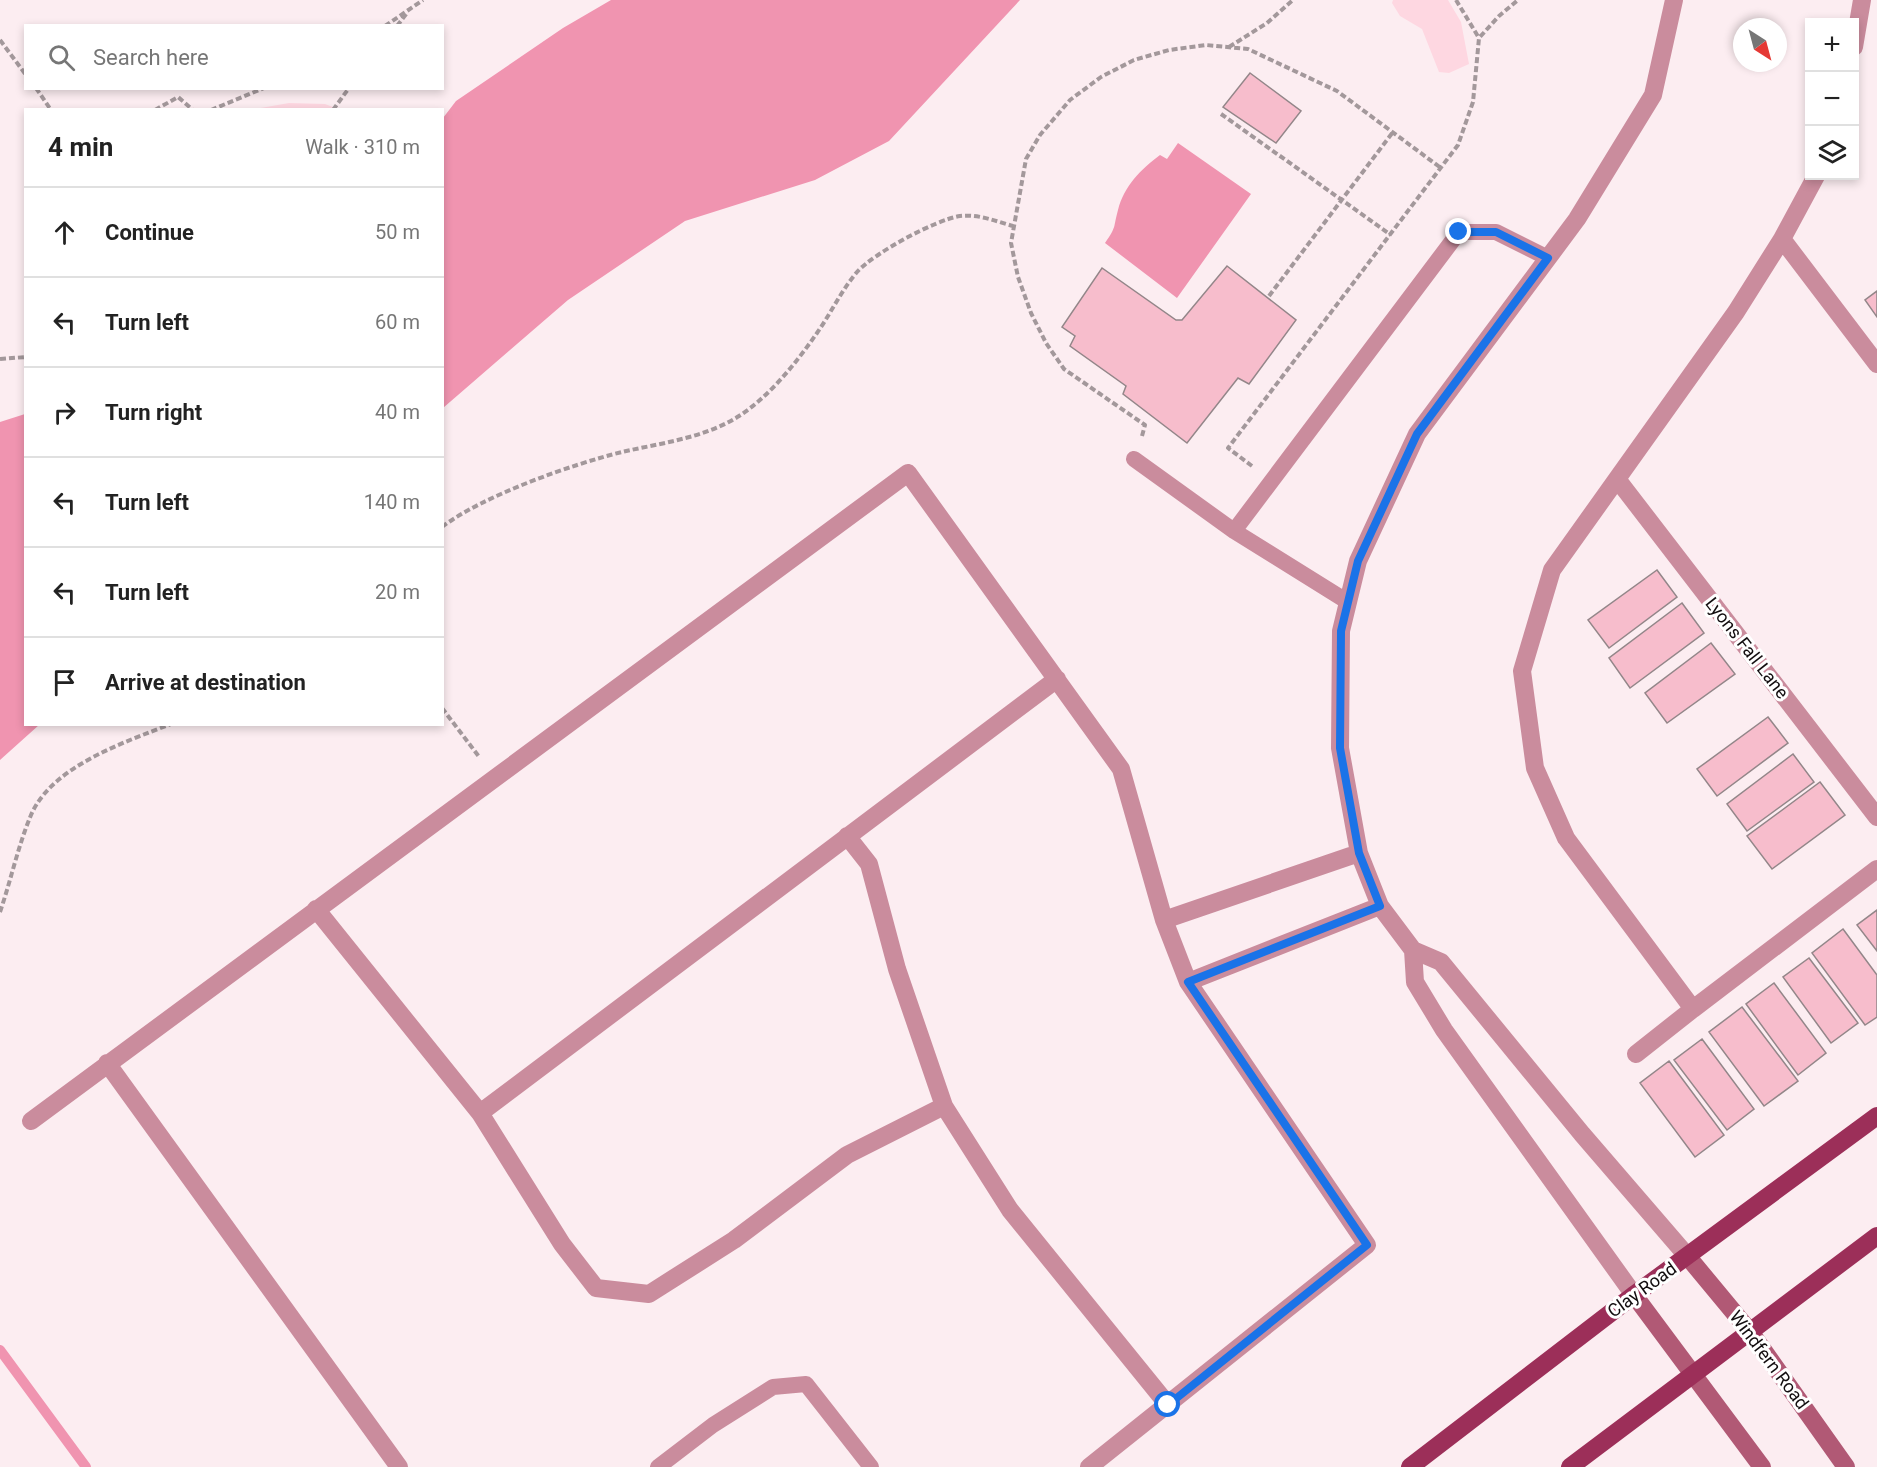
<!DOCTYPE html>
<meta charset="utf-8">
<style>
:root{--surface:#fff;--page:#f6f6f6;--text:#222;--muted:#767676;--line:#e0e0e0}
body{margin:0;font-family:Roboto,sans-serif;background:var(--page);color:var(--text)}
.controls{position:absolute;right:18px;top:18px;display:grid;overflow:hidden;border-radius:0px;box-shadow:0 3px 9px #0003}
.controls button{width:54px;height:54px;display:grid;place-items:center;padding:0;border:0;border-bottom:2px solid var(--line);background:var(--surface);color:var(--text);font:30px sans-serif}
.compass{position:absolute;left:1733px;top:18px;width:54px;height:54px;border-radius:50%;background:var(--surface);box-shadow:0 3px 9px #0003;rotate:144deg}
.stop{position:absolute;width:18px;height:18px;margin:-14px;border:4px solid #1a73e8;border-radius:50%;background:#fff}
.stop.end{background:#1a73e8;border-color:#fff;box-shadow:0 2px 6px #0008}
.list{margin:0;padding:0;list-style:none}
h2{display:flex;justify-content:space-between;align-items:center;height:78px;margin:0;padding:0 24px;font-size:26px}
h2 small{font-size:20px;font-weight:400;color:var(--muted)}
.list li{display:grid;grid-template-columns:39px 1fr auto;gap:18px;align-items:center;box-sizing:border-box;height:90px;padding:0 24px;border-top:2px solid var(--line)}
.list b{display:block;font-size:22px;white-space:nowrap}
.list em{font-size:20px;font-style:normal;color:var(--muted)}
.icon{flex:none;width:33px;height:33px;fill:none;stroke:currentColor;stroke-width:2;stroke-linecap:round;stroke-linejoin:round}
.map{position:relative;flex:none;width:1877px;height:1467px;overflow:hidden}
.search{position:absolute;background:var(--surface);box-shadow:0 3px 9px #0003;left:24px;top:24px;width:420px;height:66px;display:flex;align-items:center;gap:15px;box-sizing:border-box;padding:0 21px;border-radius:0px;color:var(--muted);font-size:22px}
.panel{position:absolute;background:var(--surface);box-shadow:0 3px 9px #0003;left:24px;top:108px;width:420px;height:618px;border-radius:0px}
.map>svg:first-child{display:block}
</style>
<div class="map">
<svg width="1877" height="1467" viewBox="0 0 1877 1467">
<rect width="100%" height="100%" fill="#fcedf1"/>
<path fill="#fed7e1" d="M1393 0H1448L1461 22 1469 64 1449 73 1439 72 1422 29 1400 16 1392 3Z
M289 103 325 104 338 109H255Z"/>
<path fill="#f094b0" d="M611 0H1020L889 141 815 180 685 221 568 300 443 408V118L456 101 563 28Z
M1178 143 1251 194 1177 298 1105 243C1117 226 1113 228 1118 210 1124 186 1141 169 1160 155L1167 159Z
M25 414 26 724 39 725 0 760V422Z"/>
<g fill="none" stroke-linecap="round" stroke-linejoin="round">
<path stroke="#f094b0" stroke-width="10" d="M0 1350 86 1467"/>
</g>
<path fill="#f7bdcc" stroke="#938689" stroke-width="1.5" d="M1250 73 1301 111 1276 143 1223 107Z
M1227 266 1296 320 1249 384 1238 378 1187 443 1123 394 1126 386 1070 346 1075 336 1062 327 1102 268 1176 320H1182Z
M1877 291V317L1865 300Z
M1657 570 1677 597 1609 648 1588 620Z
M1682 603 1704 633 1630 688 1609 658Z
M1711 643 1735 674 1667 723 1645 693Z
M1768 717 1788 743 1717 796 1697 769Z
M1793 754 1814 782 1747 831 1727 804Z
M1820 782 1845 815 1772 869 1747 836Z
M1877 910V951L1857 925Z
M1843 929 1877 975V1017L1865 1025 1812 953Z
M1809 958 1858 1023 1831 1043 1783 977Z
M1774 983 1826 1053 1798 1075 1746 1004Z
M1742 1007 1798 1081 1764 1106 1709 1032Z
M1702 1039 1754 1109 1727 1130 1674 1060Z
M1669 1061 1724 1135 1695 1157 1640 1083Z"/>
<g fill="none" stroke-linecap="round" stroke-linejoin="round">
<path stroke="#a3989b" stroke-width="4" stroke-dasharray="6 3" stroke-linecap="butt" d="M1456 0 1479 38
M385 26 423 0
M397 26 407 13
M0 40 26 75
M1229 47 1267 23 1293 0
M36 88 51 110
M155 110 178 97 193 110
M211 110 264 88
M333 110 349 88
M1221 114 1391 235
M1269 296 1393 132
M0 359 26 357
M1142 436 1145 425 1064 369 1046 343 1031 313 1018 277 1011 243 1026 159 1040 135 1070 100 1101 77 1134 60 1169 50 1206 45 1248 49 1337 91 1441 168
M1252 466 1228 448 1458 145 1473 102 1479 38 1499 16 1518 0
M442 527C482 496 573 464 622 452 661 443 705 438 739 416 770 396 796 363 817 333 831 313 841 291 857 272 874 253 935 220 960 216 979 214 995 221 1013 226
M442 708 480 758
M0 912C11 880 18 846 31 815 52 766 125 742 171 724"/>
<path stroke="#ca8c9d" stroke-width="16" d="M1134 459 1234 531 1348 602
M1234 531 1459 232H1496L1548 258
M658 1467 713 1425 773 1387 806 1384 871 1467"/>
<path stroke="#ca8c9d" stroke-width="18" d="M1674 0 1653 95 1577 219 1417 434 1358 561 1341 631 1340 748 1359 853 1380 906 1413 950 1441 962 1582 1134 1688 1257
M1854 47 1862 0
M1782 239 1877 364
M1617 479 1877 817
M847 836 869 864 897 969 944 1106 1010 1210 1168 1405
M316 909 480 1113 562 1244 596 1288 649 1294 734 1240 847 1155 944 1106
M1164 920 1359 853
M1413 950 1415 982 1444 1030 1634 1295
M1188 982 1380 906
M1693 1009 1877 869
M1636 1054 1693 1009 1566 838 1535 768 1522 671 1552 570 1736 312 1782 239 1816 176
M107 1063 399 1467
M480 1113 1057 679
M31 1121 908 473 1121 769 1164 920 1188 982 1367 1245 1089 1467"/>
<path stroke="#b15975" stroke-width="18" d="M1688 1257 1751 1333 1846 1467
M1634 1295 1762 1467"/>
<path stroke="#9c2f59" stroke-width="18" d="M1410 1467 1634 1295 1877 1116
M1570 1467 1877 1236"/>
</g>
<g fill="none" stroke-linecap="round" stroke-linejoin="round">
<path stroke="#1a73e8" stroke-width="8" d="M1168 1405 1367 1245 1188 982 1380 906 1359 853 1340 748 1341 631 1358 561 1417 434 1548 258 1496 232H1459"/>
</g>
<g text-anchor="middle" stroke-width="6" stroke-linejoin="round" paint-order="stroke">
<g font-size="18" fill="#120d0f" stroke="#fff">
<text transform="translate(1747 648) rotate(52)" y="6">Lyons Fall Lane</text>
<text transform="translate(1642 1290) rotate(-36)" y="6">Clay Road</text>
<text transform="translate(1769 1360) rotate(53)" y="6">Windfern Road</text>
</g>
</g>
</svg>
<div class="controls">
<button>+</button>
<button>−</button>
<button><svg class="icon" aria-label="layers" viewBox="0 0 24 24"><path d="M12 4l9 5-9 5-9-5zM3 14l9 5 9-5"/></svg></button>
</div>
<svg class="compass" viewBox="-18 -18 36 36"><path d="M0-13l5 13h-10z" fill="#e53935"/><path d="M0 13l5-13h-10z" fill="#767676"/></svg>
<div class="stop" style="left:1168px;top:1405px"></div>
<div class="stop end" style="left:1459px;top:232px"></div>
<div class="search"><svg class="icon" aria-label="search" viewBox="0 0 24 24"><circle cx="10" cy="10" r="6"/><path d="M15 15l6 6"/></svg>Search here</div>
<section class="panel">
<h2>4 min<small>Walk · 310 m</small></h2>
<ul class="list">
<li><svg class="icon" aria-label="ahead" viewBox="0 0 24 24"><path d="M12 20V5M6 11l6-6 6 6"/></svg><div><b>Continue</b></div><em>50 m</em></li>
<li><svg class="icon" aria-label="left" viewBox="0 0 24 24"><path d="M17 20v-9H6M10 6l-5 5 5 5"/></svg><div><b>Turn left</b></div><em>60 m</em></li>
<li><svg class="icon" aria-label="right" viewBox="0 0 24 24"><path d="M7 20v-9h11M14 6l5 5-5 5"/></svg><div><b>Turn right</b></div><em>40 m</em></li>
<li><svg class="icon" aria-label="left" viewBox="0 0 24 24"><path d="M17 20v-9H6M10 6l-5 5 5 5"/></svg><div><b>Turn left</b></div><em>140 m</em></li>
<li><svg class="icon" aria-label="left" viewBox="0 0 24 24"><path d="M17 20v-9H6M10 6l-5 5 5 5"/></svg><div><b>Turn left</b></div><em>20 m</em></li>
<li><svg class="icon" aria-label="arrive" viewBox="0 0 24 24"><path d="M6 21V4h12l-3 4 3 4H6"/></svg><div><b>Arrive at destination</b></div></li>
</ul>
</section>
</div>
